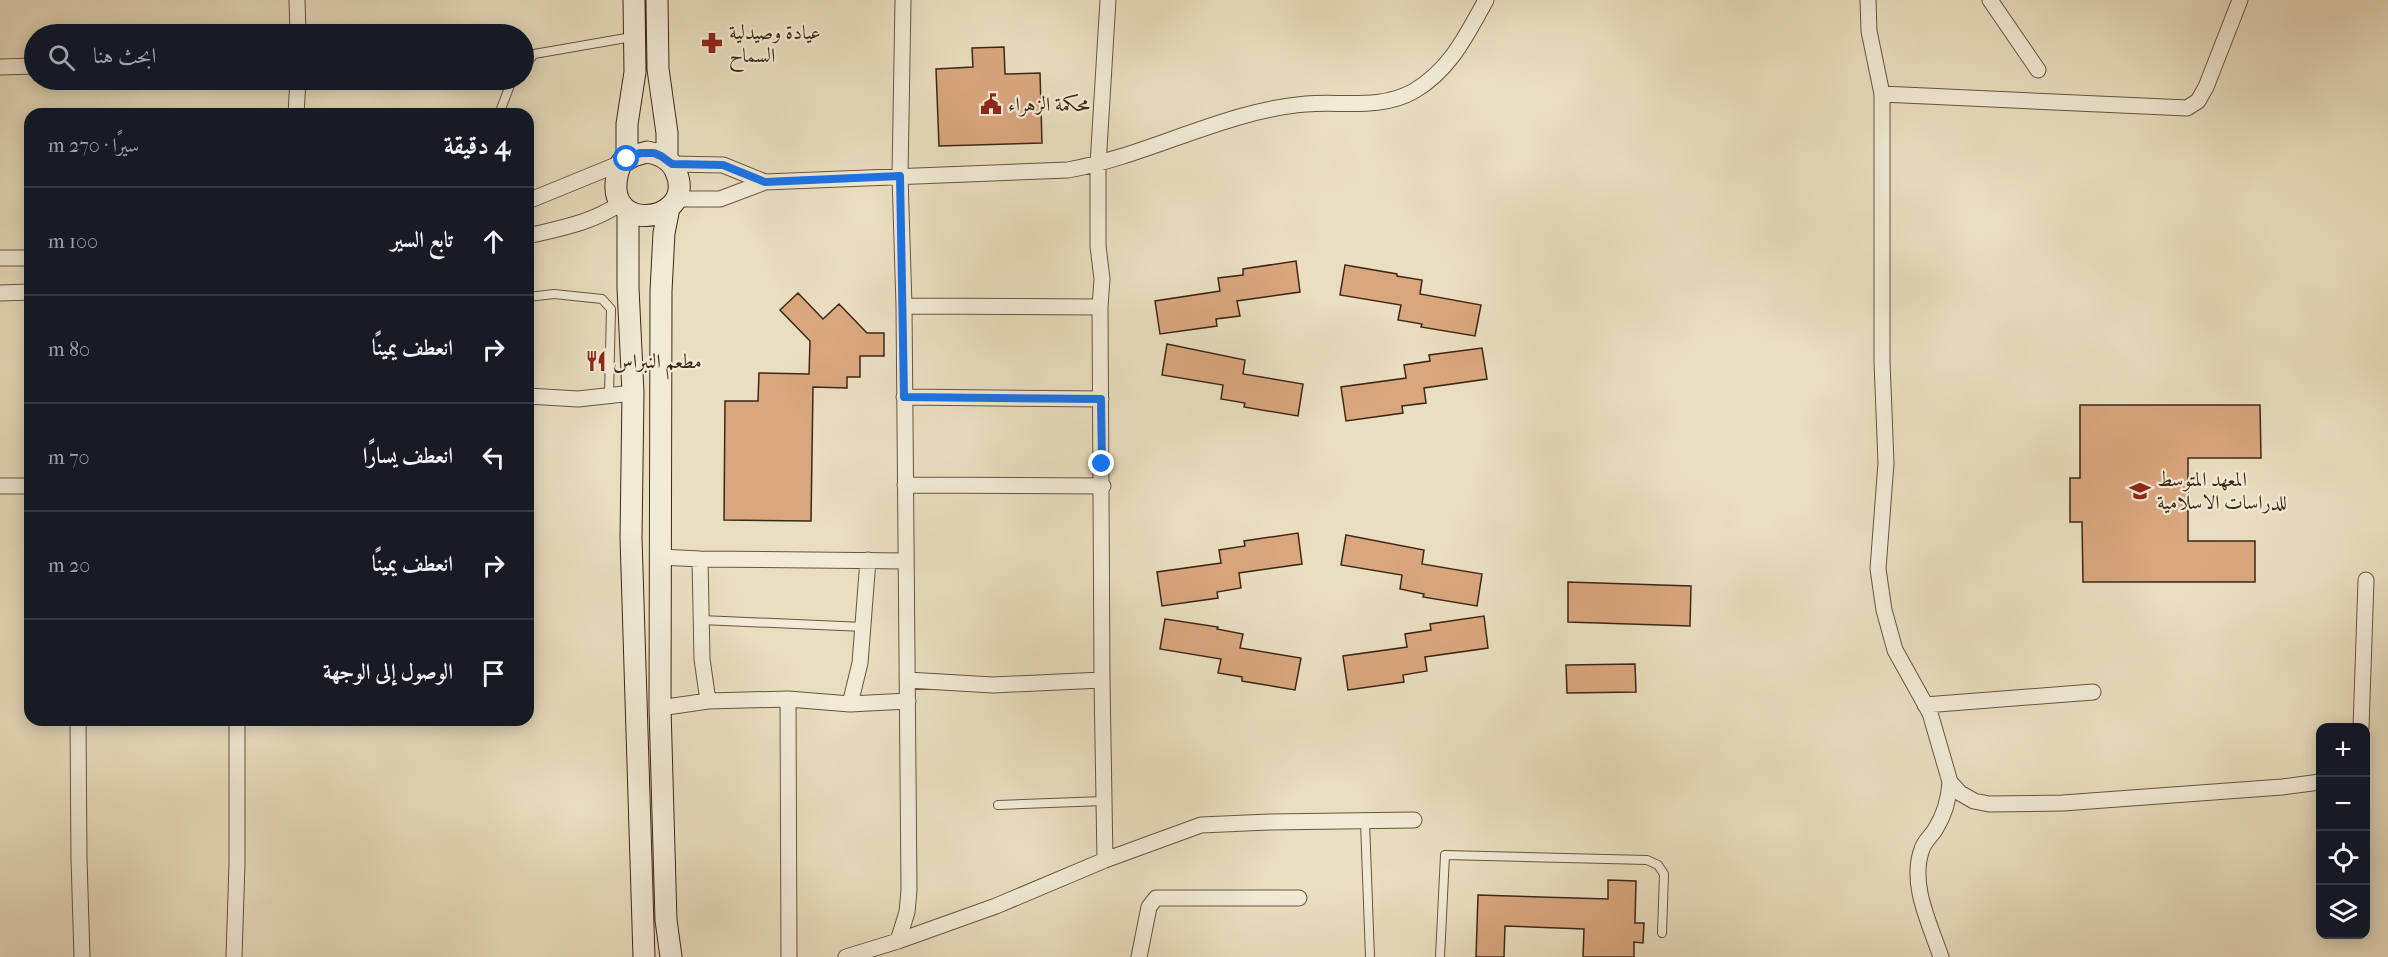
<!DOCTYPE html>
<html lang="ar">
<meta charset="utf-8">
<style>
:root{--surface:#171b24;--page:#242831;--text:#f1f3f6;--muted:#9ea1a6;--line:#363941}
body{margin:0;font-family:"IM FELL French Canon",Amiri,serif;background:var(--page);color:var(--text);direction:rtl}
.controls{position:absolute;right:18px;bottom:18px;display:grid;overflow:hidden;border-radius:12px;box-shadow:0 3px 15px #0003}
.controls button{width:54px;height:54px;display:grid;place-items:center;padding:0;border:0;border-bottom:2px solid var(--line);background:var(--surface);color:var(--text);font:30px sans-serif}
.stop{position:absolute;width:18px;height:18px;margin:-14px;border:4px solid #1a73e8;border-radius:50%;background:#fff}
.stop.end{background:#1a73e8;border-color:#fff;box-shadow:0 2px 6px #0008}
.list{margin:0;padding:0;list-style:none}
h2{display:flex;justify-content:space-between;align-items:center;height:78px;margin:0;padding:0 24px;font-size:26px}
h2 small{font-size:20px;font-weight:400;color:var(--muted)}
.list li{display:grid;grid-template-columns:39px 1fr auto;gap:18px;align-items:center;box-sizing:border-box;height:108px;padding:0 24px;border-top:2px solid var(--line)}
.list b{display:block;font-size:22px;white-space:nowrap}
.list em{font-size:20px;font-style:normal;color:var(--muted)}
.icon{flex:none;width:33px;height:33px;fill:none;stroke:currentColor;stroke-width:2;stroke-linecap:round;stroke-linejoin:round}
.map{position:relative;flex:none;width:2388px;height:957px;overflow:hidden;direction:ltr}
.search{position:absolute;background:var(--surface);box-shadow:0 3px 15px #0003;left:24px;top:24px;width:510px;height:66px;display:flex;align-items:center;gap:15px;box-sizing:border-box;padding:0 21px;border-radius:33px;color:var(--muted);font-size:22px}
.panel{position:absolute;background:var(--surface);box-shadow:0 3px 15px #0003;left:24px;top:108px;width:510px;height:618px;border-radius:18px;direction:rtl}
.map>svg:first-child{display:block}
</style>
<div class="map">
<svg width="2388" height="957" viewBox="0 0 2388 957">
<rect width="100%" height="100%" fill="#e9debf"/>
<filter id="stains"><feTurbulence type="fractalNoise" baseFrequency=".00333" numOctaves="4"/><feColorMatrix values="0 0 0 0 .2 0 0 0 0 .09 0 0 0 0 .02 0 0 0 .5 -.17"/></filter>
<radialGradient id="worn" r=".72"><stop offset=".6" stop-color="#630" stop-opacity="0"/><stop offset="1" stop-color="#630" stop-opacity=".3"/></radialGradient>
<path fill="#d9a67e" stroke="#3e2616" stroke-width="1.5" d="M1004 47 1005 74 1040 73 1042 143 939 146 936 69 973 67 972 48Z
M1296 261 1300 292 1237 301 1240 316 1216 319 1217 326 1160 334 1155 301 1220 291 1218 278 1243 275V269Z
M1345 265 1397 274V276L1422 280 1420 294 1481 305 1475 336 1421 327 1422 324 1398 320 1401 305 1340 295Z
M798 293 823 319 839 304 867 333H884V356H860V377H847V388L813 387 811 521 724 520 725 401H758L759 373 809 374 810 341 780 310Z
M1167 344 1245 360 1243 374 1303 384 1298 416 1244 407 1245 403 1221 399 1223 385 1162 375Z
M1482 348 1487 379 1424 388 1426 403 1402 406 1403 413 1346 421 1341 387 1406 378 1404 365 1430 361 1429 355Z
M2080 405H2260L2261 458H2188V541H2255V582H2083L2082 522H2070V478H2080Z
M1298 533 1302 564 1239 573 1241 588 1217 592 1218 598 1162 606 1157 572 1221 563 1219 550 1245 546 1244 541Z
M1346 535 1424 550 1422 564 1482 574 1477 606 1423 597 1424 594 1400 589 1402 575 1341 565Z
M1568 582 1691 586 1690 626 1568 622Z
M1484 616 1488 648 1425 657 1427 671 1403 675 1404 682 1348 690 1343 656 1407 647 1405 634 1431 630 1430 624Z
M1165 619 1218 627 1217 629 1243 634 1240 648 1301 658 1295 690 1242 681V677L1218 673 1221 659 1160 649Z
M1635 664 1636 692 1567 693 1566 665Z
M1608 880 1636 881 1635 923H1644L1643 943 1634 942V957H1583L1584 929 1505 926 1504 957H1476L1478 895 1608 899Z"/>
<g fill="none" stroke-linecap="round" stroke-linejoin="round">
<defs>
<path id="lane" d="M524 66 534 54 632 37
M499 114 512 80
M528 297 554 294 602 299 611 309 609 395
M701 620 864 627
M998 805 1104 801
M1365 822 1370 957
M1440 957 1445 855 1647 860 1658 865 1664 874 1662 933"/>
<path id="street" d="M297 0 298 34
M1868 0 1869 31 1882 94V362L1886 463 1878 569 1884 610 1895 650 1930 713 1950 782 1960 793 1974 801 1989 804 2063 803 2282 787 2320 782
M1990 0 2038 70
M0 67 34 66
M1882 94 2187 108 2198 101 2206 87 2240 0
M296 114 298 80
M672 164 723 165 765 182
M675 199H720L765 182 1068 170C1147 156 1227 110 1306 104 1341 101 1381 110 1414 91 1450 70 1466 36 1486 0
M528 201 621 163
M528 236C561 228 592 223 621 203
M0 258H30
M0 293 30 292
M904 306 1100 307 1102 279 1098 246V165L1108 0
M1100 307 1102 680
M528 396 578 399 633 393
M904 397 1101 399
M905 485 1103 486
M0 486H30
M660 557 700 559 906 561
M700 559 702 659 708 701 788 699 850 704 860 663 868 560
M907 680 993 685 1102 680 1105 860
M788 699 789 957
M850 704 908 701
M1925 705 2093 692
M660 708 708 701
M78 720 79 859 82 957
M2361 728 2366 580
M898 941 907 912 909 890 904 306 900 176 903 0
M234 957 237 863V720
M846 957 898 941 996 906 1105 860 1201 825 1269 822 1414 820
M1139 957 1149 907 1156 898H1299
M1941 957C1930 924 1909 884 1922 849 1924 842 1931 836 1935 830 1945 814 1949 800 1950 782"/>
<path id="secondary" d="M657 0 658 69 667 133V159
M647 152C660 154 671 159 676 172 699 225 592 238 621 163L633 156Z
M627 159V124L635 72 634 0
M669 208 664 233 661 291 660 708 666 920 671 957
M628 211V288L633 393 631 538 644 957"/>
</defs>
<use href="#lane" stroke="#695440" stroke-width="10"/>
<use href="#street" stroke="#695440" stroke-width="17"/>
<use href="#secondary" stroke="#3e2616" stroke-width="23"/>
<use href="#lane" stroke="#f1ead5" stroke-width="8"/>
<use href="#street" stroke="#f1ead5" stroke-width="15"/>
<use href="#secondary" stroke="#f1ead5" stroke-width="21"/>
</g>
<g fill="none" stroke-linecap="round" stroke-linejoin="round">
<path stroke="#1a73e8" stroke-width="8" d="M627 159 640 153H654L661 156 672 164 723 165 765 182 900 176 904 397 1101 399 1102 464"/>
</g>
<defs>
<symbol id="pharmacy-bare" viewBox="-9 -9 18 18"><path d="M-2-6h4v4h4v4h-4v4h-4v-4h-4v-4h4Z" fill="#8f2418" stroke="#f1ead5" stroke-width="2.5" paint-order="stroke"/></symbol>
<symbol id="civic-bare" viewBox="-9 -9 18 18"><path d="M-.6-6.5H3V-4.5H.6V-3L4-1V1h2V6H-6V1h2V-1L-.6-3ZM-1.2 2.5V6h2.4V2.5Z" fill="#8f2418" stroke="#f1ead5" stroke-width="2.5" paint-order="stroke"/></symbol>
<symbol id="restaurant-bare" viewBox="-9 -9 18 18"><path d="M-5-6h1v4h1v-4h1v4h1v-4h1v5L-1.5 .5V6h-2V.5L-5-1ZM5-6V6H3V1.5H1.5Q1.5-4 5-6Z" fill="#8f2418" stroke="#f1ead5" stroke-width="2.5" paint-order="stroke"/></symbol>
<symbol id="university-bare" viewBox="-9 -9 18 18"><path d="M0-5L7-2L0 1L-7-2ZM-4 1L0 2.5L4 1V4Q0 6-4 4Z" fill="#8f2418" stroke="#f1ead5" stroke-width="2.5" paint-order="stroke"/></symbol>
</defs>
<g fill-rule="evenodd">
<use href="#pharmacy-bare" x="697" y="28" width="30" height="30"/>
<use href="#civic-bare" x="976" y="89" width="30" height="30"/>
<use href="#restaurant-bare" x="581" y="346" width="30" height="30"/>
<use href="#university-bare" x="2125" y="476" width="30" height="30"/>
</g>
<g text-anchor="middle" stroke-width="4.5" stroke-linejoin="round" paint-order="stroke">
<g font-size="20" fill="#3e2616" stroke="#f1ead5" text-anchor="start">
<text x="729" y="39">عيادة وصيدلية<tspan x="729" dy="23">السماح</tspan></text>
<text x="1008" y="111">محكمة الزهراء</text>
<text x="613" y="368">مطعم النبراس</text>
<text x="2157" y="486">المعهد المتوسط<tspan x="2157" dy="23">للدراسات الاسلامية</tspan></text>
</g>
</g>
<rect width="100%" height="100%" filter="url(#stains)"/>
<rect width="100%" height="100%" fill="url(#worn)"/>
</svg>
<div class="controls">
<button>+</button>
<button>−</button>
<button><svg class="icon" aria-label="locate" viewBox="0 0 24 24"><circle cx="12" cy="12" r="6"/><path d="M12 2v4M12 18v4M2 12h4M18 12h4"/></svg></button>
<button><svg class="icon" aria-label="layers" viewBox="0 0 24 24"><path d="M12 4l9 5-9 5-9-5zM3 14l9 5 9-5"/></svg></button>
</div>
<div class="stop" style="left:627px;top:159px"></div>
<div class="stop end" style="left:1102px;top:464px"></div>
<div class="search"><svg class="icon" aria-label="search" viewBox="0 0 24 24"><circle cx="10" cy="10" r="6"/><path d="M15 15l6 6"/></svg>ابحث هنا</div>
<section class="panel">
<h2>4 دقيقة<small>سيرًا · 270 m</small></h2>
<ul class="list">
<li><svg class="icon" aria-label="ahead" viewBox="0 0 24 24"><path d="M12 20V5M6 11l6-6 6 6"/></svg><div><b>تابع السير</b></div><em>100 m</em></li>
<li><svg class="icon" aria-label="right" viewBox="0 0 24 24"><path d="M7 20v-9h11M14 6l5 5-5 5"/></svg><div><b>انعطف يمينًا</b></div><em>80 m</em></li>
<li><svg class="icon" aria-label="left" viewBox="0 0 24 24"><path d="M17 20v-9H6M10 6l-5 5 5 5"/></svg><div><b>انعطف يسارًا</b></div><em>70 m</em></li>
<li><svg class="icon" aria-label="right" viewBox="0 0 24 24"><path d="M7 20v-9h11M14 6l5 5-5 5"/></svg><div><b>انعطف يمينًا</b></div><em>20 m</em></li>
<li><svg class="icon" aria-label="arrive" viewBox="0 0 24 24"><path d="M6 21V4h12l-3 4 3 4H6"/></svg><div><b>الوصول إلى الوجهة</b></div></li>
</ul>
</section>
</div>
